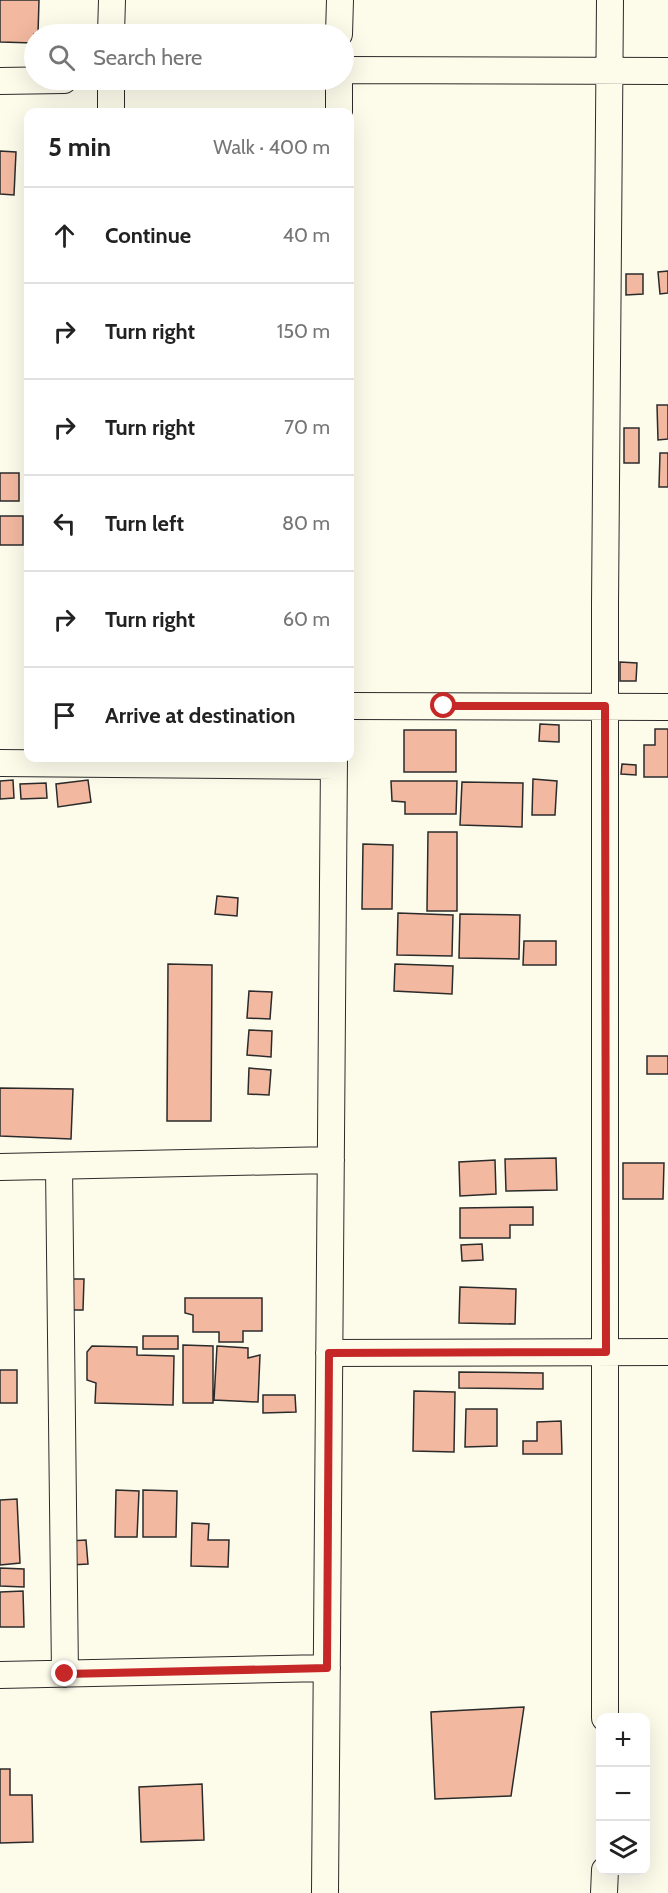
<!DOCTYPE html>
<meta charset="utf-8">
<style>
:root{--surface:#fff;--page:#f2f2f2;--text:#222;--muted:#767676;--line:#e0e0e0}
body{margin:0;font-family:Cabin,sans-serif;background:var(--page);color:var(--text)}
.controls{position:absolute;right:18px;bottom:18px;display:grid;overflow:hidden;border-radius:12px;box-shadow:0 6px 24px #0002}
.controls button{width:54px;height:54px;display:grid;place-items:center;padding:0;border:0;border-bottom:2px solid var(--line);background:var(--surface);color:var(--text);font:30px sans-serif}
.stop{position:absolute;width:18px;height:18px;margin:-14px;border:4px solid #c62828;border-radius:50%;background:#fff}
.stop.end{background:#c62828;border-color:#fff;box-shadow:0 2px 6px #0008}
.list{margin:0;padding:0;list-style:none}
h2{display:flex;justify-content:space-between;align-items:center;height:78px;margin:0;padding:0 24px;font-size:26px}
h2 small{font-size:20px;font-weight:400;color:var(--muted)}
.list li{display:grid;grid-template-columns:39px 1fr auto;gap:18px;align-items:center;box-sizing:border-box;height:96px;padding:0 24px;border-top:2px solid var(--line)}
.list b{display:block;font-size:22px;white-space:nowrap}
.list em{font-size:20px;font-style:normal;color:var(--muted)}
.icon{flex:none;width:33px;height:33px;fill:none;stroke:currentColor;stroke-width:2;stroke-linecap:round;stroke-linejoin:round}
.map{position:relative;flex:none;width:668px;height:1893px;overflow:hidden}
.search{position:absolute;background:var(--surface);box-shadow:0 6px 24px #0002;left:24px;top:24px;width:330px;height:66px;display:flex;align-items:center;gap:15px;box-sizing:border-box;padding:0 21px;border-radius:33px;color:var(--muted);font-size:22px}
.panel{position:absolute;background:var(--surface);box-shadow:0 6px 24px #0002;left:24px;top:108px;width:330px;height:654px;border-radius:12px}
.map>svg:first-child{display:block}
</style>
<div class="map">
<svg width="668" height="1893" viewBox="0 0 668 1893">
<rect width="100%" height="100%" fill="#fdfbea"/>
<path fill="#f2b8a0" stroke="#2b2b2b" stroke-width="1.5" d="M0 0H39L38 34H34V43L0 42Z
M54 29 74 30V34H54Z
M0 151 16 152 14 195 0 194Z
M668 271V293L660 294 658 272Z
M626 274H643V294L626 295Z
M657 405H668V439L658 440Z
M624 428H639V463H624Z
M660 453H668V487H659Z
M0 473H19V501H0Z
M0 516H23V545H0Z
M620 662 637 663 636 681H620Z
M540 724 559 725V742L539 741Z
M655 729H668V777H644V745H655Z
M404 730H456V772H404Z
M622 764 636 765V775L621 774Z
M533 779 557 781 555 815H532Z
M13 780 14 798 0 799V781Z
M88 780 91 802 58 807 56 784Z
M391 781H457L456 814H405V802L392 801Z
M462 782 523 783 522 827 460 825Z
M46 783 47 798 21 799 20 784Z
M428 832H457V911H427Z
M363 844 393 845 392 909H362Z
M217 896 238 898 237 916 215 914Z
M398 913 453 915 452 956 397 955Z
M460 914 520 915 519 959 459 958Z
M524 941H556V965H523Z
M168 964 212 965 211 1121H167Z
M395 964 453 966 452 994 394 991Z
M249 991 272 992 270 1019 247 1018Z
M249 1030 272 1031 271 1057 247 1055Z
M647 1056H668V1074H647Z
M249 1068 271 1070 269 1095 248 1094Z
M0 1088 73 1089 71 1139 0 1136Z
M556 1158 557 1190 506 1191 505 1159Z
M495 1160 496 1194 460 1196 459 1162Z
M623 1163H664L663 1199H623Z
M533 1207V1225H510V1238H460V1208Z
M482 1244 483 1260 462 1261 461 1245Z
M66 1279H84L83 1310H65Z
M460 1287 516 1289 515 1324 459 1323Z
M185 1298H262V1331H243V1342H219V1332H193V1315L185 1313Z
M143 1336H178V1349H143Z
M183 1345 213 1346V1403H183Z
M92 1346 137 1347V1355L174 1356 173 1405 95 1403 96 1383 87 1380V1352Z
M217 1346 248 1348V1358L260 1355 258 1402 214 1400Z
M0 1370H17V1403H0Z
M459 1372 543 1373V1389L459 1388Z
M414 1391 455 1392 454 1452 413 1451Z
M263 1395H295L296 1412 263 1413Z
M466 1409H497V1446L465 1447Z
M561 1421 562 1454H523V1441H537V1422Z
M116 1490 139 1491 137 1537H115Z
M143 1490 177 1491 176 1537H143Z
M17 1499 20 1563 0 1565V1500Z
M192 1523 209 1524 208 1540H229L228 1567 191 1566Z
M86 1540 88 1564 70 1565 69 1541Z
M0 1568 24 1569V1587L0 1586Z
M23 1591 24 1627H0V1592Z
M524 1707 511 1796 435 1799 431 1712Z
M0 1769H10V1795H32L33 1842 0 1843Z
M202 1784 204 1840 141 1842 139 1787Z"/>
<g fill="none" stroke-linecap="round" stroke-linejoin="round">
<defs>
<path id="minor" d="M111 34 112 0
M339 34 340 0
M344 70 668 71
M0 81 64 80
M111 112V80
M339 112V80
M350 706 668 707
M0 763 334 766
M0 1167 331 1160
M59 1167 65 1674
M329 1353 668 1352
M0 1675 327 1668
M605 1718V604L610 0
M325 1893 334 758
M604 1893 605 1870"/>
</defs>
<use href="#minor" stroke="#2b2b2b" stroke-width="28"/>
<use href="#minor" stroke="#fdfbea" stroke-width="26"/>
</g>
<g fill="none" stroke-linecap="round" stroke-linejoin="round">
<path stroke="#c62828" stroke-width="8" d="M65 1674 327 1668 329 1353 606 1352 605 706H444"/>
</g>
</svg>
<div class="controls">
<button>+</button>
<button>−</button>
<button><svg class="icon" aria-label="layers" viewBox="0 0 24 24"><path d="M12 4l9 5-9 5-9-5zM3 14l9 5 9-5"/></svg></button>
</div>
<div class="stop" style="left:444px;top:706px"></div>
<div class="stop end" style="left:65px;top:1674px"></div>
<div class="search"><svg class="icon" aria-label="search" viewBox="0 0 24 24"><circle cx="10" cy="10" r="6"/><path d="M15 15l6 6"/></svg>Search here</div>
<section class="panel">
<h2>5 min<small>Walk · 400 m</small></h2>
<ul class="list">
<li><svg class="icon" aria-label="ahead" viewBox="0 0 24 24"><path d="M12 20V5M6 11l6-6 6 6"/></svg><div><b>Continue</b></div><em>40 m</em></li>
<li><svg class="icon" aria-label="right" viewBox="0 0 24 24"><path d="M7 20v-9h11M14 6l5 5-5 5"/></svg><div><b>Turn right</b></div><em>150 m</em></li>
<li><svg class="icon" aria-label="right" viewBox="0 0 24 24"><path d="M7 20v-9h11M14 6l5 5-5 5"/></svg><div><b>Turn right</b></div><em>70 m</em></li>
<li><svg class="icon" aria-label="left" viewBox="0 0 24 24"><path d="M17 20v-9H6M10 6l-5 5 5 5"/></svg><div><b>Turn left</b></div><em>80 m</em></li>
<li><svg class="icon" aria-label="right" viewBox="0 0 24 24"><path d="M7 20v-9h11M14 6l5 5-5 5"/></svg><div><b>Turn right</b></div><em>60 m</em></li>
<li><svg class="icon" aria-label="arrive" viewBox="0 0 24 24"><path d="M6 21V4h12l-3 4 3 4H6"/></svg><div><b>Arrive at destination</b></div></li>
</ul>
</section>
</div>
